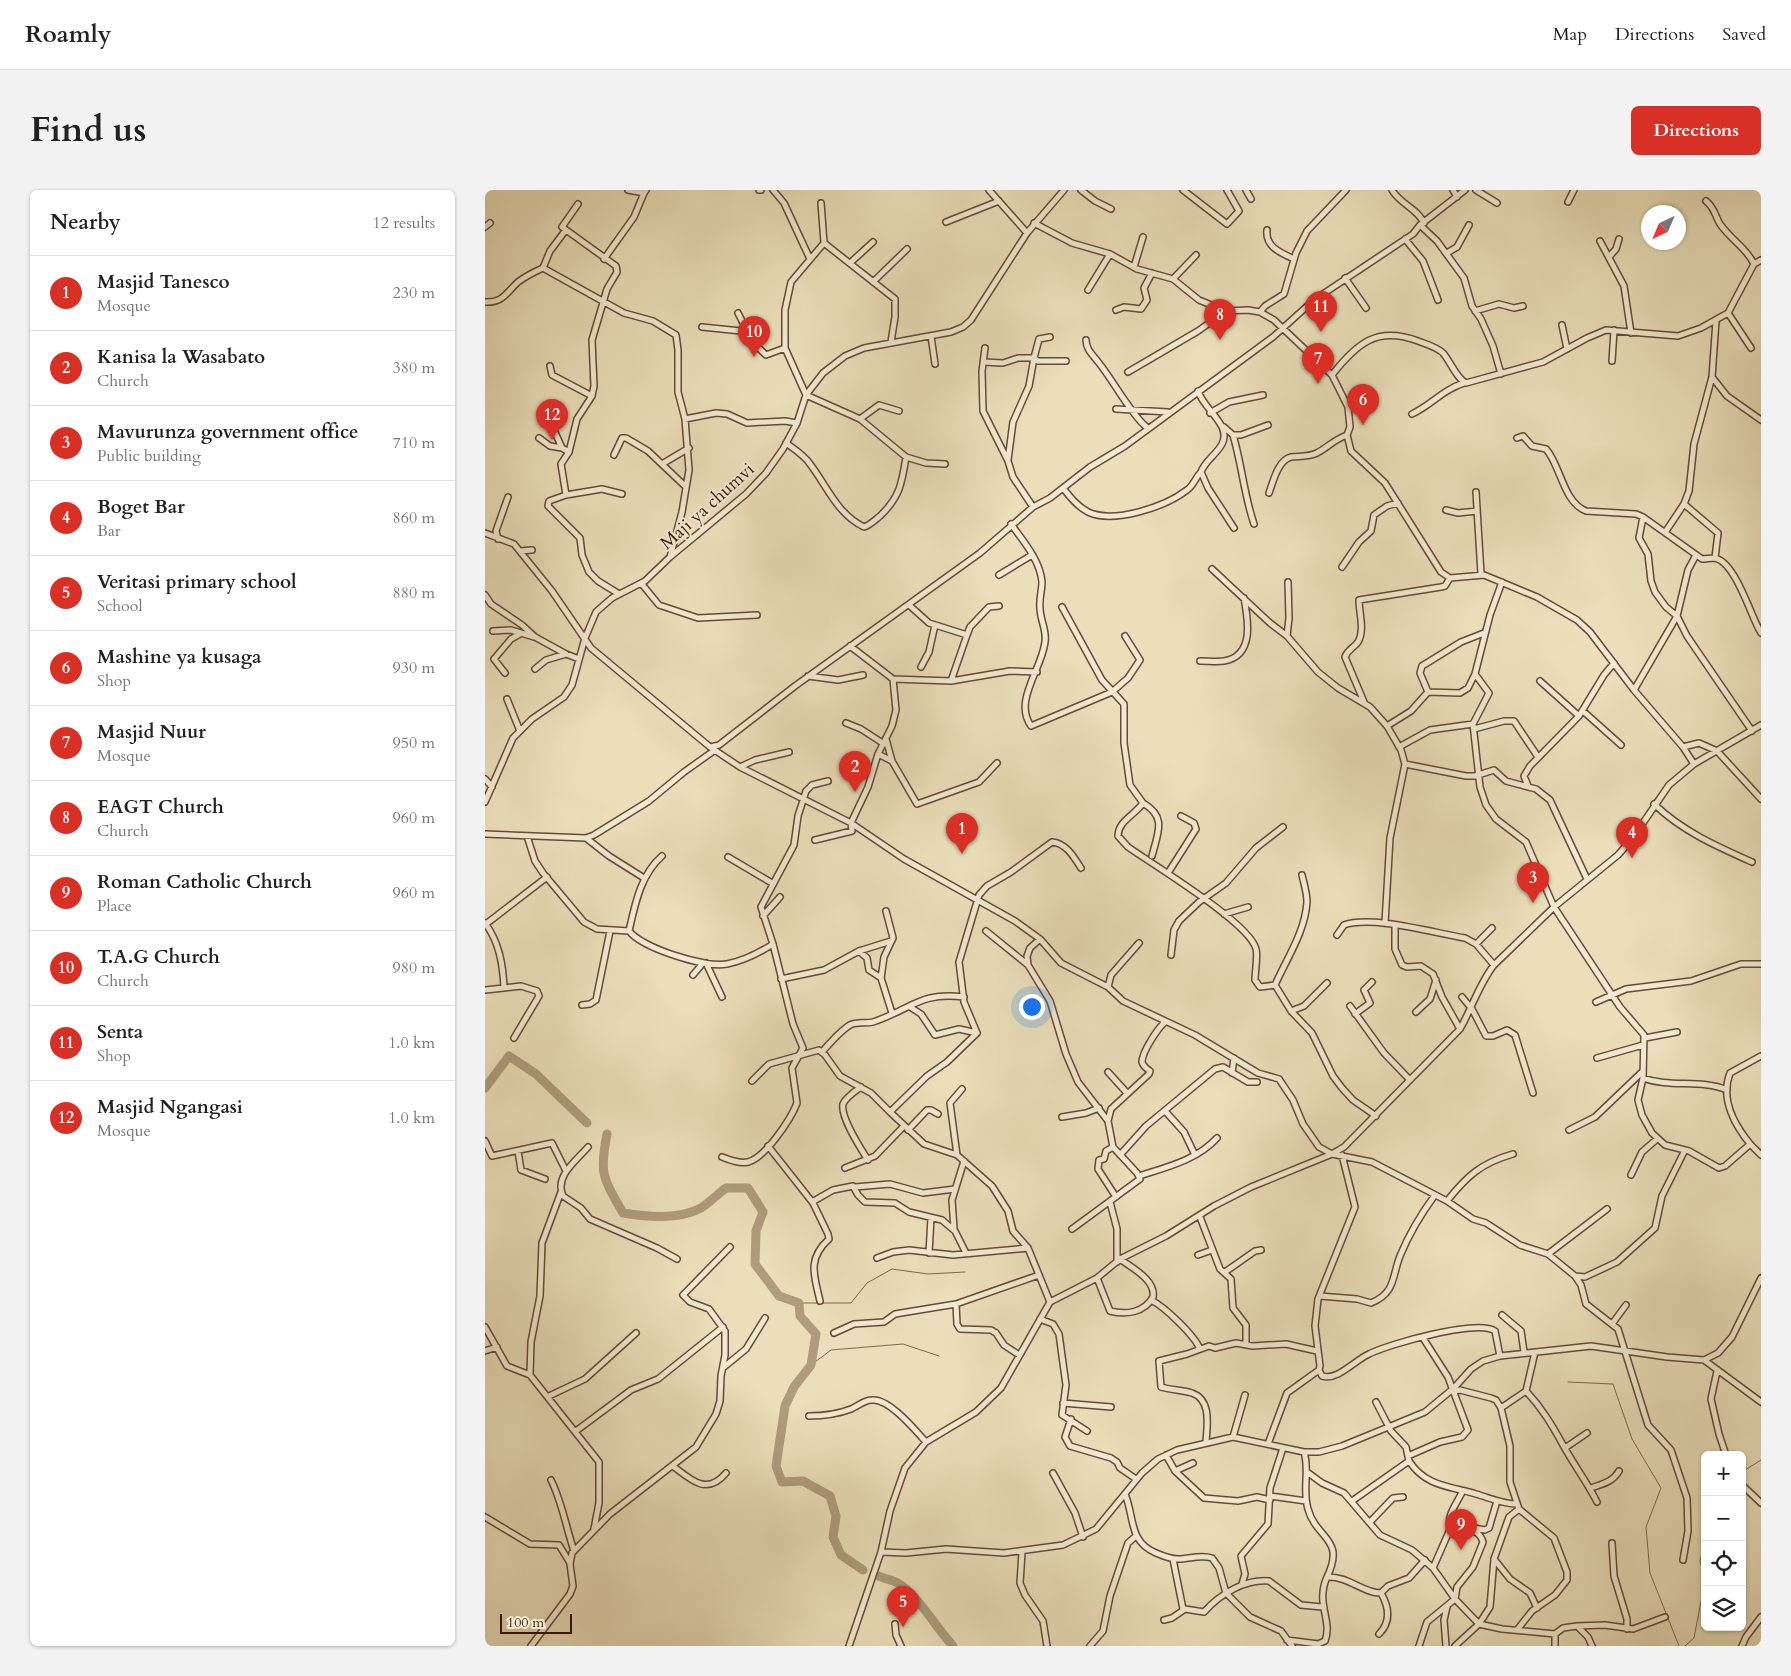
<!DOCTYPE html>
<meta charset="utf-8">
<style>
:root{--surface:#fff;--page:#f2f2f2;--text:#222;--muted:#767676;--line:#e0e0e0;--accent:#d93025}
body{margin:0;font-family:Cardo,serif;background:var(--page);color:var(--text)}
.controls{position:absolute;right:15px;bottom:15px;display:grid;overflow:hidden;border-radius:8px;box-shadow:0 1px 4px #0004}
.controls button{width:45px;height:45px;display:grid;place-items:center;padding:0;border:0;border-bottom:1px solid var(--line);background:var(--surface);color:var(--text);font:25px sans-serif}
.compass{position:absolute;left:1156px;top:15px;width:45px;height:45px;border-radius:50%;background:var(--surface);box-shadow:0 1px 4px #0004;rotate:224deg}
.scale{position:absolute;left:15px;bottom:12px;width:72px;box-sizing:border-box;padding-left:5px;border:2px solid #391a08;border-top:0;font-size:14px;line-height:18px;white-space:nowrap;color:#391a08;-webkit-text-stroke:4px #f1ead2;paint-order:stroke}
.you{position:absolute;left:546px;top:816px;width:18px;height:18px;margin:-12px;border:4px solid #fff;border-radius:50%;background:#1a73e8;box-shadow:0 0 0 8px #1a73e833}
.badge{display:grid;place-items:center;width:32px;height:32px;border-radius:50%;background:var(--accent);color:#fff;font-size:16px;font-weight:700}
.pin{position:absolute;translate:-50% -41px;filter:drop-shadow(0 1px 2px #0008)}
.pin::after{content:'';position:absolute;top:26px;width:18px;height:15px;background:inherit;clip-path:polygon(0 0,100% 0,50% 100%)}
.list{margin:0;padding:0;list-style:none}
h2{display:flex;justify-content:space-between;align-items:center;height:65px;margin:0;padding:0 20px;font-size:21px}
h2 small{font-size:16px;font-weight:400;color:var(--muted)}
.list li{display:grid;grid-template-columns:32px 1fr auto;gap:15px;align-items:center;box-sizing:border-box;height:75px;padding:0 20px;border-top:1px solid var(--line)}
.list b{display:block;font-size:19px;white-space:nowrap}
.list p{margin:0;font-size:16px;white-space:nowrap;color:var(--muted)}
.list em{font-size:16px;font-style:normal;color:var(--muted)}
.icon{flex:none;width:28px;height:28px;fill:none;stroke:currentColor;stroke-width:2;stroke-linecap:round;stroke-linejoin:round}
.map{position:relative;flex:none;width:1276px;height:1456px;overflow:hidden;border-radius:8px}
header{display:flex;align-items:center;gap:30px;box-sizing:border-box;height:70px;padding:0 25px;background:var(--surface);border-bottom:1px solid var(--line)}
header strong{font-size:24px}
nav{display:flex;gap:28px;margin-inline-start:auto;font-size:18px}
.intro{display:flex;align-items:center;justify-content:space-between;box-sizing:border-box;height:120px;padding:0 30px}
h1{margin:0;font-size:35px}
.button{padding:12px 22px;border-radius:8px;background:var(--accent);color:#fff;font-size:18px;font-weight:700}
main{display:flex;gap:30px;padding:0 30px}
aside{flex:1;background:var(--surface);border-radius:8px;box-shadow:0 1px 4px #0004}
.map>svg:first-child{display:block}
</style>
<header>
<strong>Roamly</strong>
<nav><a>Map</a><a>Directions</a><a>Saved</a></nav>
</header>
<div class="intro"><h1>Find us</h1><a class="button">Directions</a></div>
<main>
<aside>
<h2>Nearby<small>12 results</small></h2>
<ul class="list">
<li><span class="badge">1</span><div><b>Masjid Tanesco</b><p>Mosque</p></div><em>230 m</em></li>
<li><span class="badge">2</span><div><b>Kanisa la Wasabato</b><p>Church</p></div><em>380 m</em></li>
<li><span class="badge">3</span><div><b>Mavurunza government office</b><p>Public building</p></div><em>710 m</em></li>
<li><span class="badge">4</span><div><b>Boget Bar</b><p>Bar</p></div><em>860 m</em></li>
<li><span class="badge">5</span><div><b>Veritasi primary school</b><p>School</p></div><em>880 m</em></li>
<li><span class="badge">6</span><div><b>Mashine ya kusaga</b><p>Shop</p></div><em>930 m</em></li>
<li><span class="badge">7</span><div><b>Masjid Nuur</b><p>Mosque</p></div><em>950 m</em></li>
<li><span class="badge">8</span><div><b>EAGT Church</b><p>Church</p></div><em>960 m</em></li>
<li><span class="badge">9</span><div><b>Roman Catholic Church</b><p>Place</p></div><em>960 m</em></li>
<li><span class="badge">10</span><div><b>T.A.G Church</b><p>Church</p></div><em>980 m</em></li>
<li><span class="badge">11</span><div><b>Senta</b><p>Shop</p></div><em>1.0 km</em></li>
<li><span class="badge">12</span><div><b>Masjid Ngangasi</b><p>Mosque</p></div><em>1.0 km</em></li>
</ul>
</aside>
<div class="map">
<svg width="1276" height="1456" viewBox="0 0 1276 1456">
<rect width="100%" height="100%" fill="#eadfba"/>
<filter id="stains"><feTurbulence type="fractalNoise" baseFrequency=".004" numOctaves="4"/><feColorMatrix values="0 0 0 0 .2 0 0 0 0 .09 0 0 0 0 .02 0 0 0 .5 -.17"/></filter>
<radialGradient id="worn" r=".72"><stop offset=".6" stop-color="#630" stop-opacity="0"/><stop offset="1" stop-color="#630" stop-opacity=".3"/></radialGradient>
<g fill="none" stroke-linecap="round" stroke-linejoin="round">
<path stroke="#7f684e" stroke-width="1" d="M314 1113H366L382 1093 407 1079 443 1084 480 1082
M326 1175 346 1160 418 1154 454 1166
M1083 1192 1128 1194 1147 1249 1176 1298 1161 1337 1165 1383 1194 1456
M1257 1282 1276 1270
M1220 1351 1215 1371 1220 1390
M1200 1456 1209 1448 1220 1391"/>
<path stroke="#ae9c7d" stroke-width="9" d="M0 898 24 866 51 884 102 933
M122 944C114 984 118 988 138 1023 163 1027 193 1030 216 1018 223 1014 234 1003 241 998H263L278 1022 271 1041 270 1074 294 1106 314 1113 315 1126 331 1144 326 1175 309 1197 300 1216 291 1276 297 1292 318 1291 345 1306 351 1326 348 1347 356 1365 378 1380
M394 1386C400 1389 408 1390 413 1393 433 1405 451 1438 468 1456"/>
<defs>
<path id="street" d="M143 0 159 3 161 0
M274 0H276
M288 0 299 13 325 69
M504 0 542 43
M596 0 610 11 626 19
M698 0 742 34 754 21 742 0
M761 0 766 9
M907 0C915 14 932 18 939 33
M968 0 972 7
M991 0 1012 13
M1221 11C1230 18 1230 26 1235 34 1246 50 1261 57 1269 74
M1083 12 1089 0
M336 13 339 53 306 92 300 120V158L321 205 375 229 421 267 441 273 460 274
M93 14 77 37 131 76 132 82 122 99 107 150 109 196 107 206 92 229 84 262 76 274 81 305 64 311 63 316 95 348 97 365 104 382 113 391 134 404
M461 32 514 11
M549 33 587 53 625 64 652 79 688 89 714 110 741 121
M935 35 952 51 979 88 987 116 996 129 1008 156 1016 184
M0 37 5 33
M782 40C780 57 796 63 809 69
M920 49 938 71 953 110
M1115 51 1139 96 1146 143
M339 53 410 109V127L406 152
M962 63 972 57 984 35
M1124 67 1131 59 1134 49
M119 69 149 27 159 3
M365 73 388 52
M649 77 658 47
M58 78 65 61 80 41
M860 88 881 118
M688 89 711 65
M388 92 422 59
M603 100 625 64
M0 112C18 113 21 103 33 92 41 86 49 82 58 78L139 123 168 131 191 145 193 160V202L200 229 204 280 197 322 185 367
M631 120 639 117 656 119 662 110 659 98 667 83
M990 121 1014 114 1029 118 1038 116
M775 122 780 116 799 104 811 63 822 41 861 0
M253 123 259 135 256 141
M1243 123 1266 158
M1077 135 1082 159
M217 137 256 141 281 165 300 158
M446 146 450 174
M601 150C601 160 609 166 614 173 627 189 649 229 663 238
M500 158 497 181 498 221 523 271 528 287 548 317
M1127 171 1129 140
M498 172 518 173 533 168H549L554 149 565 147
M65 176 67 185 107 206
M643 182 713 141 741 121 763 120 775 122 789 130 847 185 863 217 865 237 862 245 866 261 900 293 956 382 965 388 999 385 1052 407 1092 430 1105 442 1149 500 1198 557 1209 574
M847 185C872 153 892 136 933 151 941 154 952 157 958 163 965 171 972 189 981 193L1058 172 1102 148 1121 140 1193 146 1216 138 1243 123 1269 74 1276 70
M1227 187 1242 206 1276 230
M713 201C719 220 747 235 737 254 731 265 720 271 716 282L723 298 749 338
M631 219 683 222
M725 223 744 212 778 205
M927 224C948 214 957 200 979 193
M200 229 231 223 242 224 262 233 300 231 312 233
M375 229 394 215 414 221
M739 237 748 245H756L783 235
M68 238 77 258 84 262
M748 245C757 275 759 305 769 334
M54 248 65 256 77 258
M1032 248 1038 246 1047 256 1061 259C1076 276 1078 312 1101 321L1151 324 1158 327 1217 369C1221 369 1225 368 1229 368 1250 370 1266 427 1276 443
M301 253C309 259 319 265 325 274 342 296 352 324 379 337 385 335 390 330 395 326 415 307 417 293 421 267
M129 265 137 248H141L163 261 201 297
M523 270 528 232 544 196 549 168 553 171H581
M177 274 204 258
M578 298C585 307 592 316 603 322 629 334 680 317 702 300 709 295 710 288 716 282
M991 302 996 384
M784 303C788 292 793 270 806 267 815 266 823 267 832 263 843 257 850 249 862 245
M81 305 117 299 137 304
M1199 314 1233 343 1230 368
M961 320 973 323 992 321
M1158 327 1154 348 1163 364 1166 391 1170 402 1181 417 1192 426 1202 446 1267 541
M526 334C538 351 555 370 557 392 557 400 554 409 555 418 555 430 562 440 560 452 557 479 528 511 546 536L627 502 643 488 655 470 640 446
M1181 341 1199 314 1204 301 1209 254 1227 187 1231 131
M0 343 29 354 67 401 106 458 225 557 255 577 366 633 419 669 530 731 555 749 576 773 623 797 638 811 710 845 773 883 794 889 808 910 818 934 834 957 847 964 887 972 962 1011 988 1029 1001 1033 1035 1055 1063 1064 1090 1086 1096 1095 1101 1114 1133 1139 1163 1235 1186 1260 1202 1308 1203 1341 1198 1370
M13 349 11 341 23 307
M35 361 47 360
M857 377 874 352 886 341 889 325 902 316 913 313
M727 379 785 433 802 446 833 482 853 498 885 517 902 536 916 560 920 574 905 648 900 733
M514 385 547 365
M156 393 174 415 213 428 272 425
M0 405 6 414 37 435 50 447 81 464 94 469
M424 415 444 433 482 445 485 437 504 417 514 416
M577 417 617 490 639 514V553L645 595 658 613C650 625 633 631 633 646L643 657C667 674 765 733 771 759 773 765 770 782 770 790L775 797 790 795 806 821 827 843 848 886 857 898 868 910 891 926
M8 441 26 440 49 447
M802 446 804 428 803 392
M365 456 408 489 466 491 482 445
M715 471C723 471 732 472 739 471 770 466 763 429 759 408
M436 477 444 462 450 435
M50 479 61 470 81 464
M20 483 9 469 26 449 35 444
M990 484 1004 503 988 534 995 597 1001 615 1011 629 1041 652 1069 717 1135 817 1159 845 1158 888 1153 910 1157 925 1167 943 1180 955 1204 961 1234 978 1240 976 1263 956 1266 955 1276 965
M323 486 353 490 378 485
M466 491 525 481 552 482
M1055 491 1094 526
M1149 500 1192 426 1203 380 1211 365
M943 502 935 483 937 476 976 452 999 443
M22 509 35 541
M879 512 860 467C863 459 869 458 873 452 880 440 874 423 874 410L956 397 960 396 965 388
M1098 521 1136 555
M361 533 376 539 399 554
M902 536 926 521 943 502 975 503 983 498 990 484 1005 425 1017 392
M989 539 1019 531H1029L1053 567
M401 549 407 571 432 614 494 592 512 573
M226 557 234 555 310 496 495 363 548 317 565 308 605 277 640 256 788 147 829 110 928 44 935 35 980 0
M914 557 945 540 988 534
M1198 557 1214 553 1232 561 1276 609
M393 564 407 571
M920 574 981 586H990L1009 580 1021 591 1051 599 1065 610 1102 689
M255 577 270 570 304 562
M0 589 7 597
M1043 596 1039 586 1045 576 1094 526 1119 485 1129 473
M0 612 28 548 47 529 79 507 87 495 100 448 111 422 127 408 160 391 185 367 261 304 281 283 298 259 312 233 321 205 338 183 360 166 379 158 466 142 478 137 486 130 542 43 579 0
M658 613C682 627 673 642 667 666
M1169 614C1197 641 1231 656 1267 672
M0 644 101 648 109 645 164 611 199 582 230 560
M42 646 50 671 58 683 99 732 112 739 144 741C150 714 156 684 177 666
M101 648 124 666 159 688
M330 650 367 641 366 633 383 597 393 564 407 536 411 520 408 489
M243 667 287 693
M683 683 711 639 709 633 696 626
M401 721 408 748 399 767 396 788 407 823
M739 724 763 717
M278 726 295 707
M0 733C14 752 18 774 19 798L0 800
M1 734 62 687
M910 735V759L917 775 922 777 936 776 948 784 957 807 975 839
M144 741C157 758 220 778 242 774 258 771 274 763 288 754
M501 741 543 775
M852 745 859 735C887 725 949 743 980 748L991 754 1009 775
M555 749 545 758 542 766 543 775 565 811 581 864 593 892 623 931 628 957 652 983 655 989 587 1039
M991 754 1007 738
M374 761 382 768 384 780 396 788
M686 765 689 740 694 731 714 712 741 693 771 658 798 637
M221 773 237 807
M208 785 218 773
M296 789 339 780 374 761 406 751
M790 795C802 768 820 742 822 712 822 703 819 694 817 685
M623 797 626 785 654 753
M19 798 36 796 52 801 54 806 29 848
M977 807 987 819 1001 846H1008L1022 840 1030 845 1048 903
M1111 812 1141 799 1206 791 1256 774H1276
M97 815 105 814 111 810 125 741
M865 816 899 863 925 890
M425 817 436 824 450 845 474 839 492 843
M806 821 819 816 842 793
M931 822 945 809 951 790
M870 824 885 813 879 800 887 792
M1160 848 1192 842
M337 862C345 853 355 841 365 835 372 831 381 834 388 832 425 820 436 801 479 807
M1112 868 1158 855
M623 882 642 903
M747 883 749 868
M1158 888C1185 898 1216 889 1242 900
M267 891 284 874 334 860 340 865 355 886 386 903 405 922
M376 897C369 902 361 907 358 914 355 927 376 959 383 970
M680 921 699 942 710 965
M577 927 601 923 614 918
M623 931 626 919 664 884 665 881C662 879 658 876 657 872 657 862 673 838 680 832
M423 940 442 920H446L453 924
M1084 940 1110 927 1157 882
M0 951 7 966 67 953 81 981
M1266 955C1250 936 1235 909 1245 883L1276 866
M283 956 328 1013 343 1044 344 1049C322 1069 329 1085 335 1111
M103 957C92 970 69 986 78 1006L96 1018 105 1029 172 1058 192 1069
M628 957 621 961 619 969 614 970 613 979 631 1007
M33 961 36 980 60 989
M472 965 465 913 477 899
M635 965 661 936 730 879 738 877 763 892H772
M237 967C245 970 254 974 263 972 280 968 306 929 312 913L307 878 318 858 308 834 288 754 276 717 309 655 313 626 321 601 327 595 343 591
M360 978 390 966 419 936
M1146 985 1157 962 1172 949
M654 986C682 977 712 970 732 948
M370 997 405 994 438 1003 470 999
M76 1002 57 1053 55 1106 46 1152 45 1185 114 1272V1313L109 1339
M962 1011C982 986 996 973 1028 964
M327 1012 348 1000 368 996 373 1005 380 1012 410 1013 424 1022 457 1030 470 1041 480 1061
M625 1012 632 1039V1072
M715 1027 735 1079 746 1089 748 1118 761 1135V1155
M469 1039 467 1010 479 971
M444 1063 446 1028
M1063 1064 1122 1019
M713 1065 727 1060
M392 1068 408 1062 424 1060 468 1065 543 1058
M740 1082 770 1061 776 1060
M1090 1086 1100 1087 1132 1072 1170 1038 1177 1006 1200 960
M612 1088 625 1121C641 1125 659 1123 668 1107 671 1090 647 1078 635 1069
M835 1106 872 1109 886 1113C911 1103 907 1086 915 1066 924 1044 936 1024 950 1005
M666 1110C680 1117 709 1145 715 1159
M565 1112 543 1058 528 1041 523 1021 507 996 472 965 439 954 405 922 442 886 462 872 492 843 479 812 474 772 494 705 502 696 526 682 567 652C581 653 589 667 596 678
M471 1114 472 1134 475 1139 506 1140 511 1143 519 1155 534 1165
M1017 1125 1036 1141 1039 1162
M555 1129 568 1134 574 1144 581 1195 577 1225 602 1241
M1127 1134 1141 1115
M0 1137 22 1176 45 1185
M349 1143 369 1134 399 1132 410 1124 471 1114 554 1085
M0 1161 12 1157
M1050 1162 1041 1201C1057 1218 1067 1235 1078 1255 1089 1275 1102 1292 1112 1312
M1219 1170 1276 1212
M239 1177 261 1159 280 1128
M834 1180 837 1186C853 1191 870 1170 884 1164 904 1154 992 1129 1010 1141L1015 1166
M1232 1181 1226 1209 1234 1244 1241 1265
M970 1201 975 1200 1006 1208 1011 1210 1016 1218 1041 1201
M64 1206 100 1189 151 1143
M578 1213 626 1217
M1016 1218 1025 1256V1292L1034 1319 1069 1348 1082 1382V1390L1070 1405 1047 1421 1032 1440
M324 1226C337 1226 353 1224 366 1219 373 1216 379 1210 387 1210 404 1208 430 1240 441 1252
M586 1229 580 1247 585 1256 626 1268 632 1272 635 1278 651 1289
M91 1241 146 1200 173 1189 238 1137
M748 1247 760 1205
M721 1252C722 1236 727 1210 707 1203 697 1200 686 1200 676 1197L674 1171 702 1164 724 1156 730 1158 751 1153 767 1156 801 1154 832 1161
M783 1254 802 1203 834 1180 835 1176 830 1136 833 1109 870 1017 857 965
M1080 1258 1102 1243
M819 1262C825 1281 817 1299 823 1319 831 1349 861 1348 842 1387
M681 1265 690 1281 719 1308 753 1311 772 1307 785 1310
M923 1266 955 1252 977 1247 983 1240 963 1187 938 1148
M924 1271C941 1297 965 1296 991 1304 1005 1308 1018 1314 1032 1314
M188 1276C206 1290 222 1306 241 1283
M690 1281 708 1273
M822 1282 837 1293 859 1303 895 1345 927 1360 948 1378 970 1409 994 1434 970 1456
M568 1283 590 1323 598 1347
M66 1290C77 1312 81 1337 89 1361
M1257 1295 1276 1313
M1106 1298C1117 1294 1128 1292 1134 1281
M640 1304C650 1328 643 1351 671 1363 678 1366 685 1369 693 1369 705 1369 715 1364 727 1368L734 1378 741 1403 765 1427 796 1441 807 1456
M785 1306 821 1311
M867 1311 924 1271 921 1257 906 1241 891 1212
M1034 1319 1024 1327 1009 1369 1005 1417 994 1434 1017 1439 1070 1444V1456
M0 1327 45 1354 74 1355 85 1373
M885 1332 908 1308 918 1307
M989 1338 1000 1340 1004 1338 1012 1311
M1127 1353 1129 1386 1142 1429V1439
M396 1362 421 1363 461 1359 519 1363 578 1355 611 1339 657 1283 673 1269 692 1260 748 1247 819 1262H834L857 1256 940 1222 969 1198 986 1179 998 1171 1015 1166 1106 1156 1182 1167 1219 1170 1233 1163 1247 1147 1276 1088
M537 1362 535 1393 540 1405 558 1431 562 1456
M688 1369 698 1419
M1009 1369 1025 1389 1045 1403 1052 1418
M948 1378 966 1337C960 1327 973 1312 977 1302
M757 1394 760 1384 756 1366 783 1334 785 1298 798 1258
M679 1430 687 1428 700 1419 719 1422C735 1404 760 1389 784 1391L816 1415 837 1417
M410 1434 411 1445 416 1456
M1092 1436 1120 1435 1148 1439 1180 1427
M894 1444C906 1432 904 1417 896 1403
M1070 1444 1078 1438 1092 1436 1103 1447 1107 1456
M802 1450 833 1454 840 1451C848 1430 830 1414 842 1387 864 1386 877 1403 896 1403L903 1396 924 1388 940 1370
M46 1456 85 1404 88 1396 85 1374 87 1363 125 1324 211 1257 231 1224 235 1211 236 1186 240 1165V1141L224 1119 205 1112 198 1105 245 1057
M364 1456 396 1362 405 1321 420 1278 441 1252 491 1222 516 1198 565 1112 612 1088 635 1069 681 1046 729 1016 766 997 847 964 859 957 975 839C987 818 994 794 1009 775L1069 717 1133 665 1147 649 1184 595 1209 574 1276 535
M605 1456 618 1441 625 1406 643 1353 651 1346
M934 1456 942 1432 970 1409 972 1397 988 1377 998 1352C993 1336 979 1341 966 1337
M961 1456 959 1430 962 1417
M1257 1456 1261 1447 1276 1427"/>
</defs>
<use href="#street" stroke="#654b34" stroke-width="8"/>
<use href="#street" stroke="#f1ead2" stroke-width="5"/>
</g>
<g text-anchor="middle" stroke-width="4" stroke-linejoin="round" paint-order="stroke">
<g font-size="18" fill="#391a08" stroke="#f1ead2">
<text transform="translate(222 316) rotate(-42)" y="6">Maji ya chumvi</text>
</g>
</g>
<rect width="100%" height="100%" filter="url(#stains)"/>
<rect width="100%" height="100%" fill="url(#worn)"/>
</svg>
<div class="controls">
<button>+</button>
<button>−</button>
<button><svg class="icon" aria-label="locate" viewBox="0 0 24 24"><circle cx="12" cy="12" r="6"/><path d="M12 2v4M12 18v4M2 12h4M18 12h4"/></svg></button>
<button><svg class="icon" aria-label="layers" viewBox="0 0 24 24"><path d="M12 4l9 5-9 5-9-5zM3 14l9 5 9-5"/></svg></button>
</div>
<svg class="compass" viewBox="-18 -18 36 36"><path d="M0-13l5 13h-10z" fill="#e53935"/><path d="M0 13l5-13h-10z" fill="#767676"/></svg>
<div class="scale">100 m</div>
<div class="you"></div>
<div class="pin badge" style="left:477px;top:664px">1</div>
<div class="pin badge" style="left:370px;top:602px">2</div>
<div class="pin badge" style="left:1048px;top:713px">3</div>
<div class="pin badge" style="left:1147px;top:668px">4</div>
<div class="pin badge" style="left:418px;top:1437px">5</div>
<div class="pin badge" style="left:878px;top:235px">6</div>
<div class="pin badge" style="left:833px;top:194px">7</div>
<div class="pin badge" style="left:735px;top:150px">8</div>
<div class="pin badge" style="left:976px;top:1360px">9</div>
<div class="pin badge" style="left:269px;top:167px">10</div>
<div class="pin badge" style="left:836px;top:142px">11</div>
<div class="pin badge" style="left:67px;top:250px">12</div>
</div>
</main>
